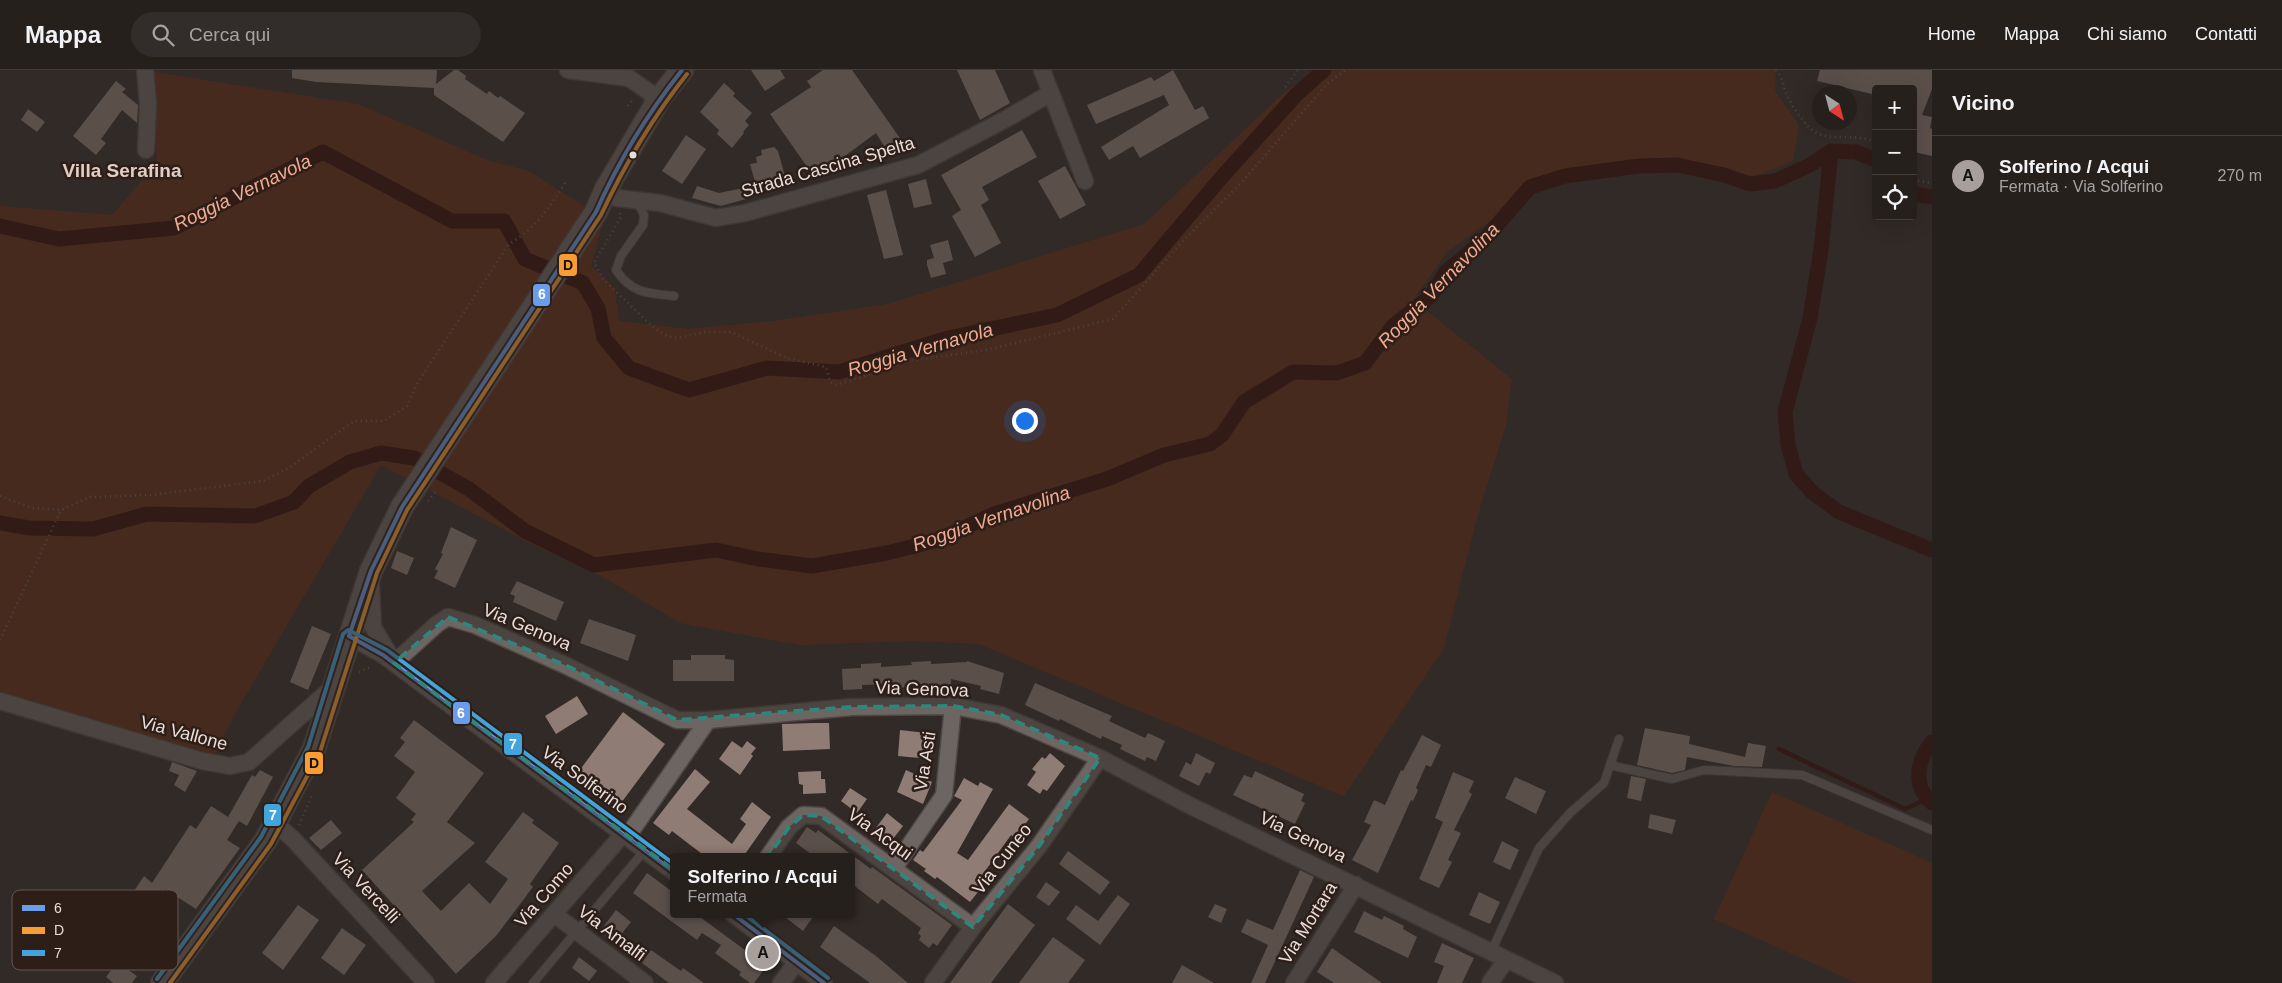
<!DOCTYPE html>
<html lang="it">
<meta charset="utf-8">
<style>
:root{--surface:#26201d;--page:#322d2a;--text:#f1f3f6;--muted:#a4a3a4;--line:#423e3b;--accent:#a89e9b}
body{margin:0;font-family:Arial,sans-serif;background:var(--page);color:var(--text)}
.controls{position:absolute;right:15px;top:15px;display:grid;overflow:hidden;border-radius:5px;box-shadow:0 5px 20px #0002}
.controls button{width:45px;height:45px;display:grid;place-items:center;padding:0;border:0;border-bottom:1px solid var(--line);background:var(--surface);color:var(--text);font:25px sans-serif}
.compass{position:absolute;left:1812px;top:15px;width:45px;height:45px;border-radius:50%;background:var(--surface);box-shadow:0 5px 20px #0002;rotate:144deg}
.you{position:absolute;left:1024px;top:350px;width:18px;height:18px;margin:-12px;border:4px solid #fff;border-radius:50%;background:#1a73e8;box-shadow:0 0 0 8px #1a73e833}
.badge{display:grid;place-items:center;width:32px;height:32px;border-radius:50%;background:var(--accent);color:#111;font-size:16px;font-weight:700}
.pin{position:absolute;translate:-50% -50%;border:2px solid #fff;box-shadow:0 1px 5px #0006}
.popup{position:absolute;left:670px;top:783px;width:185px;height:65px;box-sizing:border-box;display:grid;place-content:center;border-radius:5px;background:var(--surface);filter:drop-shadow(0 1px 4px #0005);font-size:16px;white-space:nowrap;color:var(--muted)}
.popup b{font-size:19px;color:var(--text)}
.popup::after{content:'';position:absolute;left:50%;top:100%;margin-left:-10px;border:10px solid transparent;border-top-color:var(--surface)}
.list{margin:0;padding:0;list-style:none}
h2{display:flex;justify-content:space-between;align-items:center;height:65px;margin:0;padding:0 20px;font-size:21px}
h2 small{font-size:16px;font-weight:400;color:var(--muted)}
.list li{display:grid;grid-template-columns:32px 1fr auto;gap:15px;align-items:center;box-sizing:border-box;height:80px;padding:0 20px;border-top:1px solid var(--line)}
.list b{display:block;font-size:19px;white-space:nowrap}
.list p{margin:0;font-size:16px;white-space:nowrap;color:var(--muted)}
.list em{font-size:16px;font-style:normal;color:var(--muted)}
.icon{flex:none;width:28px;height:28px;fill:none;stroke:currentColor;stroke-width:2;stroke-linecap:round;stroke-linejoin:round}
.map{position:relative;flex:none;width:1932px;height:913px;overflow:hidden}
header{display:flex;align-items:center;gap:30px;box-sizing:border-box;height:70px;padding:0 25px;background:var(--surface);border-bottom:1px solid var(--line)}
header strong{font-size:24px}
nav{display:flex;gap:28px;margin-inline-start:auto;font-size:18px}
.search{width:350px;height:45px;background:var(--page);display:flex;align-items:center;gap:12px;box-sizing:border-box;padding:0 18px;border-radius:28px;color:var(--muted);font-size:19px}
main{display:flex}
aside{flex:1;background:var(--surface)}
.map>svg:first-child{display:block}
</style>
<header>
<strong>Mappa</strong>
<div class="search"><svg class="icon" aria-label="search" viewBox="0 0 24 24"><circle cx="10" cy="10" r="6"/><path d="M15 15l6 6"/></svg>Cerca qui</div>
<nav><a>Home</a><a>Mappa</a><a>Chi siamo</a><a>Contatti</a></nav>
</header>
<main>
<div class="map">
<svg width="1932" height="913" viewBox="0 0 1932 913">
<rect width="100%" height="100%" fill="#322a27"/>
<path fill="#622b15" d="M1320 0H1776L1775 21 1799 55 1793 91 1735 114 1651 98 1533 120 1447 182 1413 230 1512 309 1506 355 1476 451 1444 578 1344 726 979 574 914 571 800 575 680 553 603 507 530 473 381 395 236 642 212 690 0 625V136L112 145 157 93 154 2 358 34 487 90 529 101 604 149 591 196 614 217 619 251 688 259 773 251 888 234 1144 154 1286 21Z
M1772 722 1932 793V913H1857L1714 849Z"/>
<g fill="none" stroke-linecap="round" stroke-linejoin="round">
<path stroke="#330a04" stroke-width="4.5" d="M1779 679 1905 739 1927 729"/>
<path stroke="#330a04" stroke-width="15" d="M1831 81 1821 180 1810 248 1785 342 1788 375 1796 404 1813 423 1839 442 1932 480
M1913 124 1932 127
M0 156 59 169 174 158 323 82 452 151H504L525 189 583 213 598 238 604 268 629 298 689 320 767 298 839 302 948 268 1057 245 1139 205 1220 109 1296 25 1324 0
M0 453 29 458 93 459 147 444 255 446 294 432 309 416 350 392 381 383 414 388 469 419 525 461 594 495 716 480 758 489 812 496 887 483 938 470 994 444 1107 409 1164 385 1210 374 1222 365 1244 332 1293 302 1337 303 1365 293 1393 256 1431 226 1446 202 1484 170 1530 117 1565 106 1639 96 1677 95 1724 105 1750 114 1775 111 1810 95 1831 81 1856 82 1876 90
M1932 672C1917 690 1912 716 1932 733"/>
</g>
<path fill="#8f7c75" d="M292 0H437L436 14 454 0H458L466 6 465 9 487 24 489 21 498 28 500 26 525 43 503 72 434 25V18L316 12 292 8Z
M751 0H780L785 8 765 21Z
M823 0H852L902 71 887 81 876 63 815 108 770 44 811 17 807 11Z
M957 0H995L1010 33 980 50Z
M1173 0 1195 40 1203 36 1209 48 1140 88 1133 76 1109 90 1101 77 1169 35 1164 25 1096 54 1087 35 1151 7 1154 11Z
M1820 0H1932V19L1922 45 1932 47 1930 58 1932 59V86L1914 82 1917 59 1913 66V19H1876V25L1817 11Z
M116 11 126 19 122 22 138 35 137 53 122 40 101 69 106 73 96 85 73 66Z
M724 13 735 23 733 26 752 43 745 51 749 55 743 62 744 63 732 78 717 64 719 60 700 42Z
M28 39 45 52 37 62 21 50Z
M1022 60 1037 87 982 117 989 130 981 135 1001 173 975 187 952 146 961 140 941 105Z
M686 65 706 79 682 114 662 101Z
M774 77 778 81 785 106 776 109V111L756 116 750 94 757 93 756 87 762 85 761 80Z
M1065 96 1086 135 1060 149 1038 111Z
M926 109 932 134 914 138 908 114Z
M697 116 719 123 743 118 746 129 721 136 692 128Z
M886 120 903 185 884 189 867 125Z
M948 170 953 190 943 193 946 204 931 208 927 195V190L934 188 930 175Z
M451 457 477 470 455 518 434 508 438 501 435 499 443 484 441 483Z
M397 481 414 488 407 505 391 498Z
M517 511 564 532 556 551 513 532 515 526 510 524Z
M589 549 636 565 628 591 580 573Z
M312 556 331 564 308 620 290 612Z
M691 585H725V589L734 590V611H673V590H691Z
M931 591V594L967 592V591L1004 603 999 624 980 619 981 616 951 609V615L894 618 893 614 862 615V619L843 620 842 599 861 598V594L881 593V597L912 595 911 592Z
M1035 613 1112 646 1109 651 1145 668 1148 663 1165 671 1156 691 1147 687 1145 691 1120 679 1122 675 1102 666 1101 669 1060 649 1059 651 1025 635Z
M577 626 588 644 556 664 545 646Z
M623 642 665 674 621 733 579 701Z
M414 650 484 703 447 752 475 773 422 821 441 841 469 813 490 834 508 809 485 792 523 742 534 750 532 753 559 773 530 814 533 817 496 866 456 904 362 800 414 752 411 750 416 744 396 728 415 702 394 686 405 672 400 668Z
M814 653H829L830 679 783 681 782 654Z
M1645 658 1690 666 1689 674 1745 687 1748 673 1766 676 1762 697 1734 696 1687 687 1685 700 1672 703 1637 695Z
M900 660 935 664 934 680H931L930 689 898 686Z
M1422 665 1441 675 1431 697 1426 695 1416 718 1418 720 1413 731 1411 730 1378 803 1352 790 1371 755 1364 752 1374 730 1385 735 1401 700 1403 701Z
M732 671 742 678 747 671 756 678 751 684 753 686 740 705 719 689Z
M1050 683 1065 696 1047 721 1043 719 1040 724 1027 715 1036 702 1032 699 1042 687 1045 689Z
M1196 683 1215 693 1210 704 1206 702 1199 716 1179 706 1186 692 1191 695Z
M172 692 197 701 185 722 174 715 179 705 169 701Z
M695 699 710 712 687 739 732 774 746 754 740 749 752 732 771 747 743 787H706L672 761 669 765 653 753Z
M260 700 273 707 247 756 239 751 227 770 240 778 196 839 165 819 147 842 169 859 150 886 136 874 130 881 109 865 121 849 118 847 127 834 126 833 144 806 152 813 190 755 196 759 211 736 228 747 252 705 255 707Z
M906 700 932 712 923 734 897 722Z
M821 701V709H825L826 723 803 724V715L799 714 798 702Z
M1255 701 1304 724 1301 731 1305 733 1295 754 1233 725 1244 705 1252 708Z
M1453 702 1474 711 1469 722 1472 724 1454 760 1461 763 1448 790 1452 792 1439 818 1419 809 1443 752 1435 748Z
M1631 706 1646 709 1641 731 1627 728Z
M1515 707 1546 721 1536 744 1505 728Z
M964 708 978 716 980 712 993 719 957 783 968 790 1009 734 1029 749 1015 768 1011 765 980 808 986 812 970 832 937 807 935 809 924 801 926 799 913 790 920 780 923 782 962 730 954 726Z
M850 718 867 729 857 743 841 731Z
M887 743 903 756 889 774 873 762Z
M1650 744 1676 750 1672 764 1648 758Z
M331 750 342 763 321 780 309 768Z
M807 757 816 763 818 760 871 799 872 797 952 855 937 876 933 873 929 878 919 870 921 866 918 863 921 858 882 829 878 834 852 814V787H815L796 773Z
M1502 771 1519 780 1510 800 1493 792Z
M1068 781 1110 812 1100 825 1059 794Z
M1300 800 1314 807 1265 913H1251L1268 875 1241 862 1247 849 1273 860Z
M647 803 674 823V844H696L753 886 755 883 769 893 754 913H750L739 905 741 902 715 883 721 875 702 863 697 870 633 823Z
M1046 812 1060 822 1049 836 1036 827Z
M1479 822 1500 832 1490 854 1469 845Z
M1118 825 1130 834 1100 875 1066 849 1076 835 1098 851Z
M1008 834 1035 855 991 913H950Z
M1215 834 1227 839 1221 853 1208 847Z
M298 835 319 850 283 900 262 883Z
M616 840 631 852 616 871 600 861Z
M1364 841 1382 850 1384 846 1404 856 1403 859 1417 867 1408 888 1354 862Z
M781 844H815L803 861Z
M834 856 876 886 908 913H870L820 877Z
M342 858 366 875 344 905 321 888Z
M1053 867 1085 890 1068 913H1019Z
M1442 873 1474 888 1462 913H1437L1444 896 1434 892Z
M1332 878 1382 913H1334L1317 902Z
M651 880 681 901 683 898 704 913H669L642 893Z
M579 887 597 901 589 911 572 898Z
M117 892 137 906 132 913H113L106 907Z
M1182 895 1214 913H1172Z"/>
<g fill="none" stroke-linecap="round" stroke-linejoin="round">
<defs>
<path id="lane" d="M637 131 644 145 643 155 621 186 616 200C632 224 648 223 674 226
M1610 695 1672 709 1704 700 1802 705 1932 760
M1491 882 1539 778 1570 743 1604 713 1619 669
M533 913 645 780"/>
<path id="street" d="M145 0 148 33 146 80
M568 0 629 8 659 29
M1042 0 1085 111
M606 119 617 128 660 133 716 148 745 143 918 95 1006 49 1051 23
M371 516 373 557 392 589
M349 566 383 585 674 802
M394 593 437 554 448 547 475 555 567 596 677 650H708L852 637 953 636 1001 645 1100 688 1189 735 1555 913
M0 631 202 691 230 696 249 692 334 616
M275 753 293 769 426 913
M627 767 708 650
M768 787 789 757 803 745 821 746 973 857
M894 798 944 725 953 636
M554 844 645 913
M733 844 824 913
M494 913 624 763
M781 913 796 893
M933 913 973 857 1039 776 1100 688
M1294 913 1356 815
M1490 913 1506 890"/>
<path id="secondary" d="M162 913 266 770 314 679 371 501 402 437 596 142 606 119 659 29 682 0"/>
</defs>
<use href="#lane" stroke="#4f4745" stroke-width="10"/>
<use href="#street" stroke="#4f4745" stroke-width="19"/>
<use href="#secondary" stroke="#4f4745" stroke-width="25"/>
<path stroke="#696360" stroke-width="2.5" stroke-dasharray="1 4" stroke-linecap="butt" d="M1776 0C1783 8 1783 16 1787 25 1792 36 1804 55 1815 62 1831 72 1857 62 1876 73
M1285 17 1298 0
M628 36 633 29
M1913 110 1932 113
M620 143 621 147 594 193 604 210 654 258 667 266 678 268 704 262H731L787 288 826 297 830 312 837 315 909 291 986 280 1113 249 1181 173 1242 112 1327 14 1346 0
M0 426 32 438 61 440 90 427 150 425 263 411 289 398 354 351H384L407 336 418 312 509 174C535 159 549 138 565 113
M428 431 437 420
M0 570 61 440
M359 602 372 596
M299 755 313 723"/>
<use href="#lane" stroke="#6c6562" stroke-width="8"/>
<use href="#street" stroke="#6c6562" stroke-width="16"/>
<use href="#secondary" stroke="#6c6562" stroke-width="22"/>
<defs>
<path id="bus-1" d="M674 802 383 585 349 566 371 501 402 437 596 142C618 92 648 43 682 0
M733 844 824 913"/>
<path id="bus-2" d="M170 913 271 774 320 682 377 503 407 440 601 145C624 96 653 47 687 4"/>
<path id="bus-3" d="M744 844 828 908
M157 909 261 767 308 677 343 564 348 560 387 580 674 794"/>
</defs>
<use href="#bus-1" stroke="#2d1e18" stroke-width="8"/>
<use href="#bus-2" stroke="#2d1e18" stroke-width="8"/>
<use href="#bus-3" stroke="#2d1e18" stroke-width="8"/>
<use href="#bus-1" stroke="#6a9cec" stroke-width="4"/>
<use href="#bus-2" stroke="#f89d33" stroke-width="4"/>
<use href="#bus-3" stroke="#42a4dc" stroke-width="4"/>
</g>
<path d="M0 0H1932V913H0ZM448 547 567 596 677 650 852 637 953 636 1001 645 1100 688 1039 776 973 857 821 746 803 745 789 757 729 841 394 593Z" fill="#322a27" fill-opacity=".55" fill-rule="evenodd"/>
<path fill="none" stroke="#30857e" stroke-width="4" stroke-dasharray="10 6" stroke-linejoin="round" d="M448 547 567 596 677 650 852 637 953 636 1001 645 1100 688 1039 776 973 857 821 746 803 745 789 757 729 841 394 593Z"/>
<circle fill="#e8ddd9" stroke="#2d1e18" stroke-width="2" cx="633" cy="85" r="4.5"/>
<g text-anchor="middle" stroke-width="5" stroke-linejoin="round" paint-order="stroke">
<g font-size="18" fill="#e8ddd9" stroke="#2d1e18">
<text transform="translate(828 97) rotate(-16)" y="6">Strada Cascina Spelta</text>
<text transform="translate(527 557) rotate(23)" y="6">Via Genova</text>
<text transform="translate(922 619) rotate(2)" y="6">Via Genova</text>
<text transform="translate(184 663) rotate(15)" y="6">Via Vallone</text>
<text transform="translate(925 691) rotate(-81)" y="6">Via Asti</text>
<text transform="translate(585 710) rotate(36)" y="6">Via Solferino</text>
<text transform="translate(880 764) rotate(36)" y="6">Via Acqui</text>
<text transform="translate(1303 767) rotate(26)" y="6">Via Genova</text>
<text transform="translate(1002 789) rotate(-52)" y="6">Via Cuneo</text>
<text transform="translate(366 818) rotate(47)" y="6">Via Vercelli</text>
<text transform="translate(544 825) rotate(-49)" y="6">Via Como</text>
<text transform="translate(1308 853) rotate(-58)" y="6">Via Mortara</text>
<text transform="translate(612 863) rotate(37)" y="6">Via Amalfi</text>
</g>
<g font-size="19" font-weight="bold" fill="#e2cdc5" stroke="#2d1e18">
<text x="122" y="107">Villa Serafina</text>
</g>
<g font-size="19" font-style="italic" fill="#f3aa90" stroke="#2d1e18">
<text transform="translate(242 122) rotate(-26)" y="7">Roggia Vernavola</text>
<text transform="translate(1438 215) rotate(-46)" y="7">Roggia Vernavolina</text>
<text transform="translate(920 279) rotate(-16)" y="7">Roggia Vernavola</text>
<text transform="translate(991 448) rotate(-19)" y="7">Roggia Vernavolina</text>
</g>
</g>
<rect x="12" y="820" width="166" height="80" rx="8" fill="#2d1e18" stroke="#655752" stroke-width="1"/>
<rect x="22" y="835" width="23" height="6" fill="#6a9cec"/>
<rect x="22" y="857" width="23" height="7" fill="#f89d33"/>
<rect x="22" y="880" width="23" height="6" fill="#42a4dc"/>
<g font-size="14" fill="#e8ddd9">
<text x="54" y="843">6</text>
<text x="54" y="865">D</text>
<text x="54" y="888">7</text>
</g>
<g stroke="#2d1e18" stroke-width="2">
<rect x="558" y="183" width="20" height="24" rx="5" fill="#f89d33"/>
<rect x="532" y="213" width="19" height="24" rx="5" fill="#6a9cec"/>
<rect x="452" y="631" width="19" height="24" rx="5" fill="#6a9cec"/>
<rect x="503" y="662" width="20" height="24" rx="5" fill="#42a4dc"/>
<rect x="304" y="681" width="20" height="24" rx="5" fill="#f89d33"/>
<rect x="263" y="733" width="19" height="24" rx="5" fill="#42a4dc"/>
</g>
<g font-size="14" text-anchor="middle" font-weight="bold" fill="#fff">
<text x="542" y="229">6</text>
<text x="461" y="648">6</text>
<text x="513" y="679">7</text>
<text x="273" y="750">7</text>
</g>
<g font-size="14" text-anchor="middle" font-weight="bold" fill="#111">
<text x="568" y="200">D</text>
<text x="314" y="698">D</text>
</g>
</svg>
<div class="controls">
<button>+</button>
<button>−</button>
<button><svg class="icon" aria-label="locate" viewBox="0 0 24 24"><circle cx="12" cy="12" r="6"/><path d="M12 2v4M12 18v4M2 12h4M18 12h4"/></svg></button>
</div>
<svg class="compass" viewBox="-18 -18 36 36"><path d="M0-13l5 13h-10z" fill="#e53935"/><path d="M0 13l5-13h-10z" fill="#a4a3a4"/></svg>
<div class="you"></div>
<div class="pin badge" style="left:763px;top:883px">A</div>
<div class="popup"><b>Solferino / Acqui</b>Fermata</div>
</div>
<aside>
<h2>Vicino<small></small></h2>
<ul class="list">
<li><span class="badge">A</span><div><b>Solferino / Acqui</b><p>Fermata · Via Solferino</p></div><em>270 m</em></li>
</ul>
</aside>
</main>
